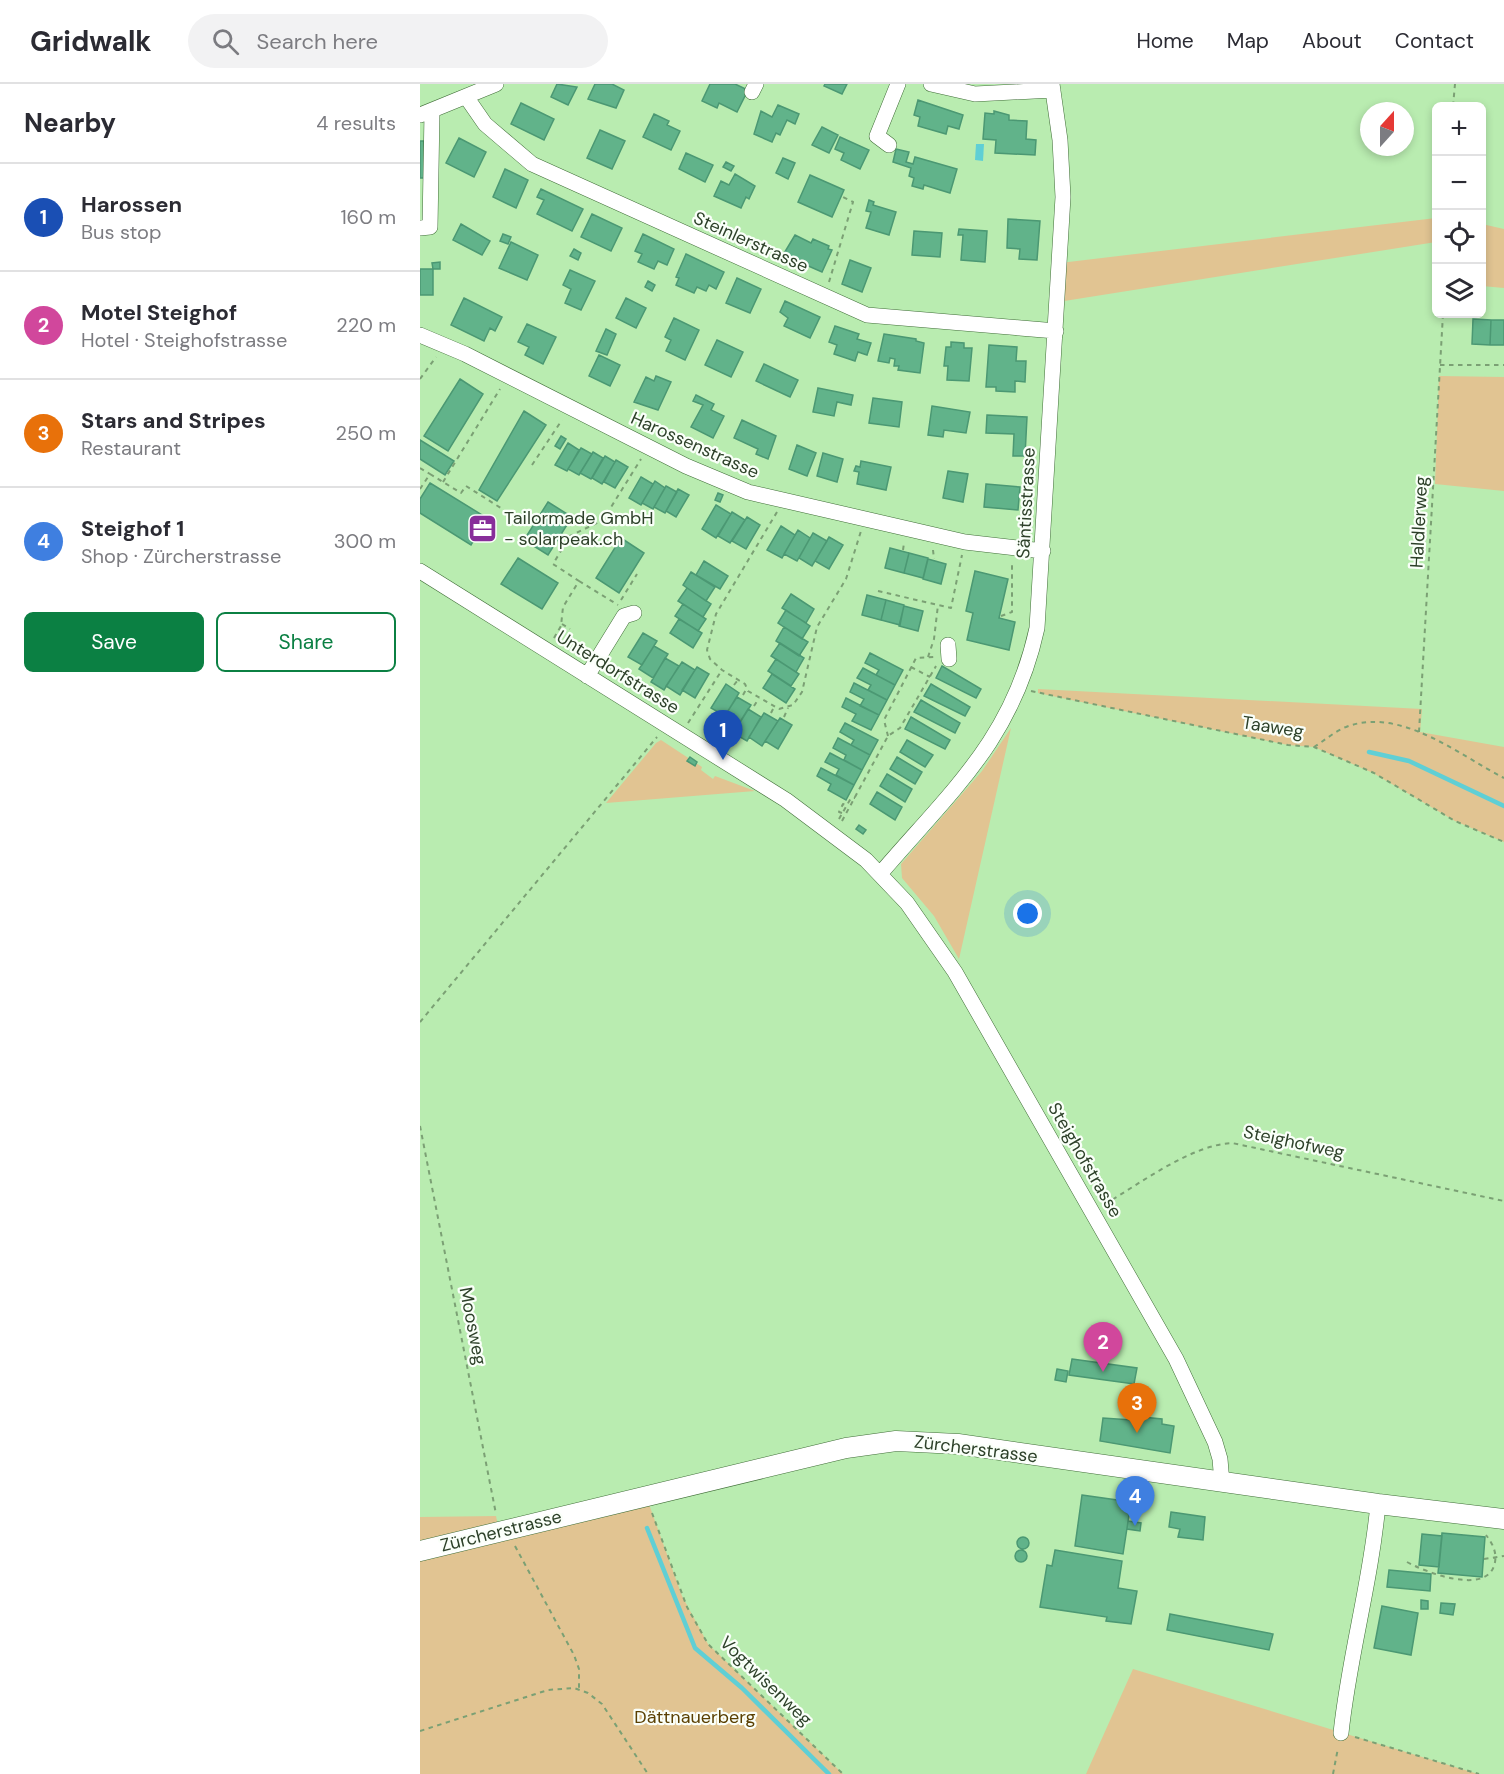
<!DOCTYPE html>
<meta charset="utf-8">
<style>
:root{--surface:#fff;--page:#f2f2f3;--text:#2b2b33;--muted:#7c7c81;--line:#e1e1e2;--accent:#0b8043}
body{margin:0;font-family:"DM Sans",sans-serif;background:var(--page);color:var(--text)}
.controls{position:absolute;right:18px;top:18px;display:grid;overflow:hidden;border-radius:9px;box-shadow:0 3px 9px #0003}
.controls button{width:54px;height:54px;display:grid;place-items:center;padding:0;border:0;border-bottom:2px solid var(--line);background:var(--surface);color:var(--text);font:30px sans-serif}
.compass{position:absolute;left:940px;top:18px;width:54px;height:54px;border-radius:50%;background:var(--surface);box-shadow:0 3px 9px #0003;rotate:21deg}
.you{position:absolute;left:608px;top:830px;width:21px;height:21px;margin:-15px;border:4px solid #fff;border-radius:50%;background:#1a73e8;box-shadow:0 0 0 9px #1a73e833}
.badge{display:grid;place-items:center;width:39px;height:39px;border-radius:50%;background:var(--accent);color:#fff;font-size:20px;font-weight:700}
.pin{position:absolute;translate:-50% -50px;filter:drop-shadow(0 2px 3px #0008)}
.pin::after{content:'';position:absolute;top:32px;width:21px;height:18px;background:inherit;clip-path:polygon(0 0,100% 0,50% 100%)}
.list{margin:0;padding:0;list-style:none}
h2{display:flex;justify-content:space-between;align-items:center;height:78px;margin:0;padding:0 24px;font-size:26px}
h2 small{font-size:20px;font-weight:400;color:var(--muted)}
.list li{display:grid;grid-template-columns:39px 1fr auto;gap:18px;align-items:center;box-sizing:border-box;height:108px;padding:0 24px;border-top:2px solid var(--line)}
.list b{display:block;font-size:22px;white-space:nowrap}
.list p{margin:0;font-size:20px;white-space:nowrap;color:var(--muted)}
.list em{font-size:20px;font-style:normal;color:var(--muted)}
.actions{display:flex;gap:12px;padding:18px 24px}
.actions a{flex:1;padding:14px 0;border:2px solid var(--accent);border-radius:9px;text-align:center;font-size:21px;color:var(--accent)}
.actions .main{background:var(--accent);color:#fff}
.icon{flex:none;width:33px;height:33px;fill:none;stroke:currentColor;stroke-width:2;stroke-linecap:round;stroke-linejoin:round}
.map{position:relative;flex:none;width:1084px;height:1690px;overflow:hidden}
header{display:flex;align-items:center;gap:36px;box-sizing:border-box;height:84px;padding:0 30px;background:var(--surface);border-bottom:2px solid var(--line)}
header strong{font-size:28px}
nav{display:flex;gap:33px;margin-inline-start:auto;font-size:21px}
.search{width:420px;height:54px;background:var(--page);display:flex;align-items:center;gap:15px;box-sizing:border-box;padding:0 21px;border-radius:33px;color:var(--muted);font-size:22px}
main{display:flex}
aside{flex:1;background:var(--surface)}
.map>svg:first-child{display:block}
</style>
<header>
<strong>Gridwalk</strong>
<div class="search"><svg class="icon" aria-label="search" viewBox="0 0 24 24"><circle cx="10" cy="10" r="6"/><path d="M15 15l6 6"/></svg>Search here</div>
<nav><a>Home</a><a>Map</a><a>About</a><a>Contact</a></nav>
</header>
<main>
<aside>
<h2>Nearby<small>4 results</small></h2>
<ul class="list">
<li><span class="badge" style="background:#1a4fb4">1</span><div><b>Harossen</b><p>Bus stop</p></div><em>160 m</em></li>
<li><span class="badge" style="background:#d1479c">2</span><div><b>Motel Steighof</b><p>Hotel · Steighofstrasse</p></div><em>220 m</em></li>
<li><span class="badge" style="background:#e8710a">3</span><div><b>Stars and Stripes</b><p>Restaurant</p></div><em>250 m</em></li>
<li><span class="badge" style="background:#3f7fe0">4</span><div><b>Steighof 1</b><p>Shop · Zürcherstrasse</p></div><em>300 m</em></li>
</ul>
<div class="actions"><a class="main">Save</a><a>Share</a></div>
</aside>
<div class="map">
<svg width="1084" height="1690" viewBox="0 0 1084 1690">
<rect width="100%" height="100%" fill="#b9ecb0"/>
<path fill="#e1c492" d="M1016 134V158L638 218 640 179Z
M1062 140 1084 145V204L1062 202Z
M1019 292 1084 293V407L1015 400Z
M618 605 1002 625 1000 648 1084 663V758L1035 737 953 689 894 663 868 661 618 609Z
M591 644 539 875 514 832 482 794 481 780 562 687Z
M241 656 282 683 281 686 293 695 295 692 335 707 186 719 236 659Z
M226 1412 262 1512 288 1560 423 1690H0V1433L76 1432 79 1447Z
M713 1585 1058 1690H666Z"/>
<path fill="#5fcfd5" d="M556 60H564L563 77 555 76Z"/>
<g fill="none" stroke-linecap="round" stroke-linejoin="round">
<path stroke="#5fcfd5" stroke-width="4.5" d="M949 668 989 677 1084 722
M227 1444 275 1564 322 1604 409 1690"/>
</g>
<path fill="#61b38a" stroke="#4b9873" stroke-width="1.5" d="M137 0 157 3 148 21 131 13Z
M175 0H192L204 6 196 24 168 15Z
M290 0H315L328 6 317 28 299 19 297 24 282 17Z
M405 0H427L422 10 404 2Z
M498 16 543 31 539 45 528 42 526 50 498 42 500 33 494 31Z
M101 19 134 35 124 56 91 40Z
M358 21 379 30 375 40 367 36 360 51 356 49 352 58 334 50 341 27 352 33Z
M574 27 589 31V36L607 37 606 55 616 56 615 71 575 69 576 56 563 55 565 29 574 30Z
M234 30 249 37 247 41 260 47 251 66 223 53Z
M402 43 418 51 409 69 392 61Z
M180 46 205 57 192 85 167 74Z
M420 53 449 66 440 85 421 76 424 69 415 65Z
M39 54 66 68 54 93 26 79Z
M0 57H4V94H0Z
M476 65 489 68 486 78 493 80 495 73 537 85 530 109 504 101 503 105 492 102 494 94 489 92 491 84 473 78Z
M266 69 293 81 285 98 259 85Z
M363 74 375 79 368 95 356 89Z
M306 78 314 82 311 87 303 83Z
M85 85 108 96 96 124 73 113Z
M315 90 335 102 329 115 326 113 321 124 294 112 301 97 309 101Z
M390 91 424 106 412 133 378 118Z
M121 105 163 125 152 147 117 130 124 116 117 113Z
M449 116 454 118 453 121 476 128 469 151 446 144 451 128 446 127Z
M172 130 202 144 191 167 161 153Z
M588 135 620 137 617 176 599 175 600 165 587 164Z
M41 140 70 157 62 171 33 156Z
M539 145 567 147 565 178 541 176 543 151H538Z
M494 147 522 149 520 173 492 171Z
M83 150 91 153 88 160 80 157Z
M223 150 254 165 247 181 238 177 234 185 218 178 222 170 215 167Z
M375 151 391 159 393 155 409 162 408 165 412 166 402 188 363 171Z
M91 158 118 171 107 196 79 184Z
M154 165 161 169 158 176 150 172Z
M266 170 304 188 296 205 289 201 286 207 277 203 274 209 256 201 259 194 256 193Z
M430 176 451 184 442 208 422 200Z
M20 178V185H13L12 179Z
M0 185H13V211H0Z
M150 186 175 197 161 226 145 219 151 205 143 201Z
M317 194 341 205 330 229 306 219Z
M228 197 235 201 232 207 225 203Z
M44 214 82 233 75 247 70 244 64 257 31 241Z
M206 214 226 224 216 244 196 234Z
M365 217 400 233 390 254 364 242 368 234 360 228Z
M254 234 279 246 265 276 246 267 251 256 245 253Z
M1053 235 1071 236 1070 261 1052 260Z
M1071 236H1084V261H1070Z
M107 240 136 253 123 280 105 271 109 263 98 258Z
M415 242 439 250 437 255 451 259 447 271 438 268 435 277 414 270 417 261 409 258Z
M186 245 196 250 187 271 176 267Z
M464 250 496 255V257L504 259 500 289 478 286 479 282H474L475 275 470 274 469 279 458 277Z
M297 256 323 268 311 293 285 281Z
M531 258 544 259V264H552L549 297 527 296 528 282H524L526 263H531Z
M569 261 597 263 596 277H606L605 298 595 297V308L576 307V303H566Z
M179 271 200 281 190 302 169 292Z
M344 280 378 296 370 313 336 297Z
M236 292 251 298 238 326 214 318 226 293 234 297Z
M40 295 63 310 28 367 4 352Z
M398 304 433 311 431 321 417 318 414 332 393 328Z
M276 311 294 320 291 326 304 332 293 354 271 343 283 321 273 317Z
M453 314 482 318 479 343 449 339Z
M512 322 550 328 546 349 524 346 523 353 508 351Z
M104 327 126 341 77 417 59 406Z
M567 331 607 333 605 372H593L594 350 566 349Z
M322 336 356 352 348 375 336 370 338 365 314 354Z
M141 352 146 355 140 365 135 362Z
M0 356 34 377 25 391 0 375Z
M148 359 159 366 147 387 135 381Z
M377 361 396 369 387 392 369 385Z
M161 364 172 370 159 391 148 385Z
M173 368 183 374 171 395 160 389Z
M403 369 423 375 417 398 397 392Z
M185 372 195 378 182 400 172 394Z
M196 376 208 383 195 404 184 398Z
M441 377 471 383 466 406 437 400 439 388 434 387 436 382 440 383Z
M528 387 548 390 543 418 523 414Z
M221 393 233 400 221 421 209 414Z
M235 397 245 404 233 425 222 419Z
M10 399 67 434 51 461 0 429V415Z
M566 400 600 403 598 426 564 423Z
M246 402 257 408 245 429 234 423Z
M258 405 269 411 256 433 246 427Z
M298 409 303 411 300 418 295 416Z
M128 418 152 433 128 471 104 456Z
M296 421 311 430 296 454 282 445Z
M312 428 325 436 310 459 298 452Z
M327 433 340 441 326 465 312 457Z
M361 442 375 451 362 474 347 466Z
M378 446 390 454 377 477 364 470Z
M393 449 407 457 392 482 379 474Z
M409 453 423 461 409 485 395 477Z
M201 454 224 469 199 509 176 494Z
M470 464 489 469 484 489 465 484Z
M489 469 508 474 503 494 484 489Z
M98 474 138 499 122 525 81 500Z
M508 475 526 480 521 500 503 495Z
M284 477 308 492 300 505 276 491Z
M555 487 588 495 579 534 595 538 589 566 547 556 553 529 546 527Z
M271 488 295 503 286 517 263 501Z
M267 504 291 520 283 533 258 517Z
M371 510 394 525 386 539 362 524Z
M447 511 466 516 461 536 442 531Z
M466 516 484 521 480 541 461 536Z
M263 520 286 535 278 547 255 532Z
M484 522 503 527 498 547 479 542Z
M366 526 390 542 382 555 358 539Z
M259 535 282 549 273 564 250 549Z
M364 543 388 558 379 572 356 557Z
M223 549 237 557 222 581 208 573Z
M360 559 384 574 376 588 351 572Z
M234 562 248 570 233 594 219 585Z
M450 569 483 586 475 601 456 591 459 586 445 579Z
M245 574 259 582 244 606 231 598Z
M356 575 379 590 371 602 348 587Z
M262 578 275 586 260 611 246 602Z
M522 582 561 605 556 614 516 594Z
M277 583 289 590 275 614 262 606Z
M443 584 475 601 467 616 448 606 451 601 437 594Z
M352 590 375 605 366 619 343 604Z
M434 599 467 616 459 631 440 622 444 615 430 608Z
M306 600 319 609 305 632 291 624Z
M511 600 550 623 545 632 504 612Z
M317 613 331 621 316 645 302 636Z
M426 614 459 631 451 646 432 637 436 630 422 623Z
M501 616 540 639 535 649 494 628Z
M328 625 341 633 327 657 313 649Z
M344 629 358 637 342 662 329 653Z
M491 633 530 656 525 665 485 645Z
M360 634 372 641 358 665 345 657Z
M425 639 458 656 450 671 431 661 434 656 420 648Z
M418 654 450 671 442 686 424 676 426 671 413 664Z
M487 656 513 671 505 683 480 668Z
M410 669 442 686 434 701 416 691 419 685 405 678Z
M270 673 277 678 275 682 267 677Z
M477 673 502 688 495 700 470 685Z
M401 684 434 701 426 716 408 706 411 700 397 692Z
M467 690 492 705 485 718 460 702Z
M457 708 482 723 475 736 450 720Z
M439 741 446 746 443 750 436 745Z
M652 1275 717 1284 714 1300 649 1291Z
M637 1285 648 1287 646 1298 635 1296Z
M712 1332 742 1335V1340L754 1342 750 1369 680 1357 683 1334 712 1336Z
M662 1411 711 1418 703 1470 655 1462Z
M751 1428 785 1433 783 1456 758 1453 760 1445 749 1443Z
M708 1437 721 1439 720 1447 707 1445Z
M1022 1449 1065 1453 1062 1493 1018 1489Z
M1002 1450 1022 1452 1019 1483 999 1481Z
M597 1459a6 6 0 1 1 12 0a6 6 0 1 1-12 0Z
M595 1472a6 6 0 1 1 12 0a6 6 0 1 1-12 0Z
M635 1466 702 1477 698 1504 717 1507 711 1540 686 1537 687 1533 620 1523 627 1481 632 1482Z
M969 1486 1011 1490 1010 1507 967 1503Z
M1001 1516 1008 1517V1525H1001Z
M1021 1519 1035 1520 1033 1531 1020 1529Z
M962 1522 998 1529 991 1571 954 1564Z
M750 1530 853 1550 849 1566 747 1546Z"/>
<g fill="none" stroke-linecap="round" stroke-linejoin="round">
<defs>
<path id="minor" d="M511 0 555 10 633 6
M332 8 336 0
M47 14 65 40 112 80 447 231 636 247
M0 31 76 0
M469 61 457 52 478 0
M0 144 10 143 12 28
M0 251 45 270 266 382 328 408 545 458 623 467
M0 487 366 716 446 776 487 819 535 888 756 1275 795 1358 800 1375 802 1399
M528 561 529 575
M167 592 204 532 214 529
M460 790C531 707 593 655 617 544L643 113 640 56 632 0
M921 1649C929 1572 951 1498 958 1420"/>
<path id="major" d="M0 1467 426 1364 476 1357 538 1360 958 1420 1084 1435"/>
</defs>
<use href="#minor" stroke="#406e38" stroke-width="16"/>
<use href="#major" stroke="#406e38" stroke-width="21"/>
<path stroke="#7ba074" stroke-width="2" stroke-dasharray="4.5 4.5" stroke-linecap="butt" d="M1033 22 1035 0
M409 198 433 118 421 112
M1020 281H1084
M0 295 16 273
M112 381 142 336
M0 384 10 390
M23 398 80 305
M0 405 10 390 41 409 46 402 84 426
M357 428 296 530 287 566 290 575 302 586 325 600 328 607 359 625 373 621 382 608 397 543 426 495 441 447
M483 466 484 459
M513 466 514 475
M159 497 198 521
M458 507 531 524 542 471
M201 516 217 490
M581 532 592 528V479
M142 540 150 545
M134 554 141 542 143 523 159 497 133 480 150 452 183 436 221 375
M508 573 514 555 518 521
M491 583 510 593
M314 601 318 596
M611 607 868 661 894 663 954 689 1035 737 1084 758
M323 611 327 604
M334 622 339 614
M351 629 354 623
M364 633 368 624
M268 639 302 586
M999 648 1023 230
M468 652 464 636 496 574 515 573
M894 663C904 657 915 647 926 643 980 622 1039 671 1084 694
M422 729 419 728 423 720 426 721
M419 735 431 714H435
M422 737 468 652 480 644 516 582
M0 938 237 653
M0 1042 76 1430
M685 1120C721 1099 771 1061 812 1059L1084 1117
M232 1429 267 1523 288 1560 423 1690
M95 1462 154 1571 159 1585V1605
M1064 1475 1084 1472
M987 1478C1005 1488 1064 1511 1074 1482 1078 1470 1073 1460 1066 1451
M0 1647 128 1606 154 1604 168 1609 182 1620 228 1690
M935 1653 1059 1690
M913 1690 918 1664"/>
<use href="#minor" stroke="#fff" stroke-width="15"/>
<use href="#major" stroke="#fff" stroke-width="20"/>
</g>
<defs>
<symbol id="office-square" viewBox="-11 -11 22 22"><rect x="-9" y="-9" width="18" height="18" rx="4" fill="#882e9a" stroke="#fafff9"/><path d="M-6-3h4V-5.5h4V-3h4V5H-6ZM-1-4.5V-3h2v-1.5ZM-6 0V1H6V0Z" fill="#fff"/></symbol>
</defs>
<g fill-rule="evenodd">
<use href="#office-square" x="46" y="428" width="33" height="33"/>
</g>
<g text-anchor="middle" stroke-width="4.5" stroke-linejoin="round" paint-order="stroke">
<g font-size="18" fill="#2d4129" stroke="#fafff9">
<text transform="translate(331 158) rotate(24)" y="6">Steinlerstrasse</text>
<text transform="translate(275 361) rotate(24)" y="6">Harossenstrasse</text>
<text transform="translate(606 419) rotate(-87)" y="6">Säntisstrasse</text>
<text transform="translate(999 438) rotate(-87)" y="6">Haldlerweg</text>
<text transform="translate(198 588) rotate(32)" y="6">Unterdorfstrasse</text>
<text transform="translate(853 643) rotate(9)" y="6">Taaweg</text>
<text transform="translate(874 1058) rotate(12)" y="6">Steighofweg</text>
<text transform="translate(665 1076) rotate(60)" y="6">Steighofstrasse</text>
<text transform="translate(53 1242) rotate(79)" y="6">Moosweg</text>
<text transform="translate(556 1365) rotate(7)" y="6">Zürcherstrasse</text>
<text transform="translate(81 1447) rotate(-14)" y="6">Zürcherstrasse</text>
<text transform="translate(346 1597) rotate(44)" y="6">Vogtwisenweg</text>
</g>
<g font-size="18" fill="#2d4129" stroke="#fafff9" text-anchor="start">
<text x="84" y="440">Tailormade GmbH<tspan x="84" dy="21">- solarpeak.ch</tspan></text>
</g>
<g font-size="18" fill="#5a3f01" stroke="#fafff9">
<text x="275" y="1639">Dättnauerberg</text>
</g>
</g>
</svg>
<div class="controls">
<button>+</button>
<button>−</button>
<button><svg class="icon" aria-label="locate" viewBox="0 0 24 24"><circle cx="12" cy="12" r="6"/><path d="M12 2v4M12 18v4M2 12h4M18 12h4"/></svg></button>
<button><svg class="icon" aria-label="layers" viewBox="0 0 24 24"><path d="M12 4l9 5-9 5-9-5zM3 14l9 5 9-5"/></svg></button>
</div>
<svg class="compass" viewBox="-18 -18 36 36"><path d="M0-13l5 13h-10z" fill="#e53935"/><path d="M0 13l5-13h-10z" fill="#7c7c81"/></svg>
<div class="you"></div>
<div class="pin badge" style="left:303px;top:676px;background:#1a4fb4">1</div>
<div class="pin badge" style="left:683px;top:1288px;background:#d1479c">2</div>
<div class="pin badge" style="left:717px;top:1349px;background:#e8710a">3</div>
<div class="pin badge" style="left:715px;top:1442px;background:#3f7fe0">4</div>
</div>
</main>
